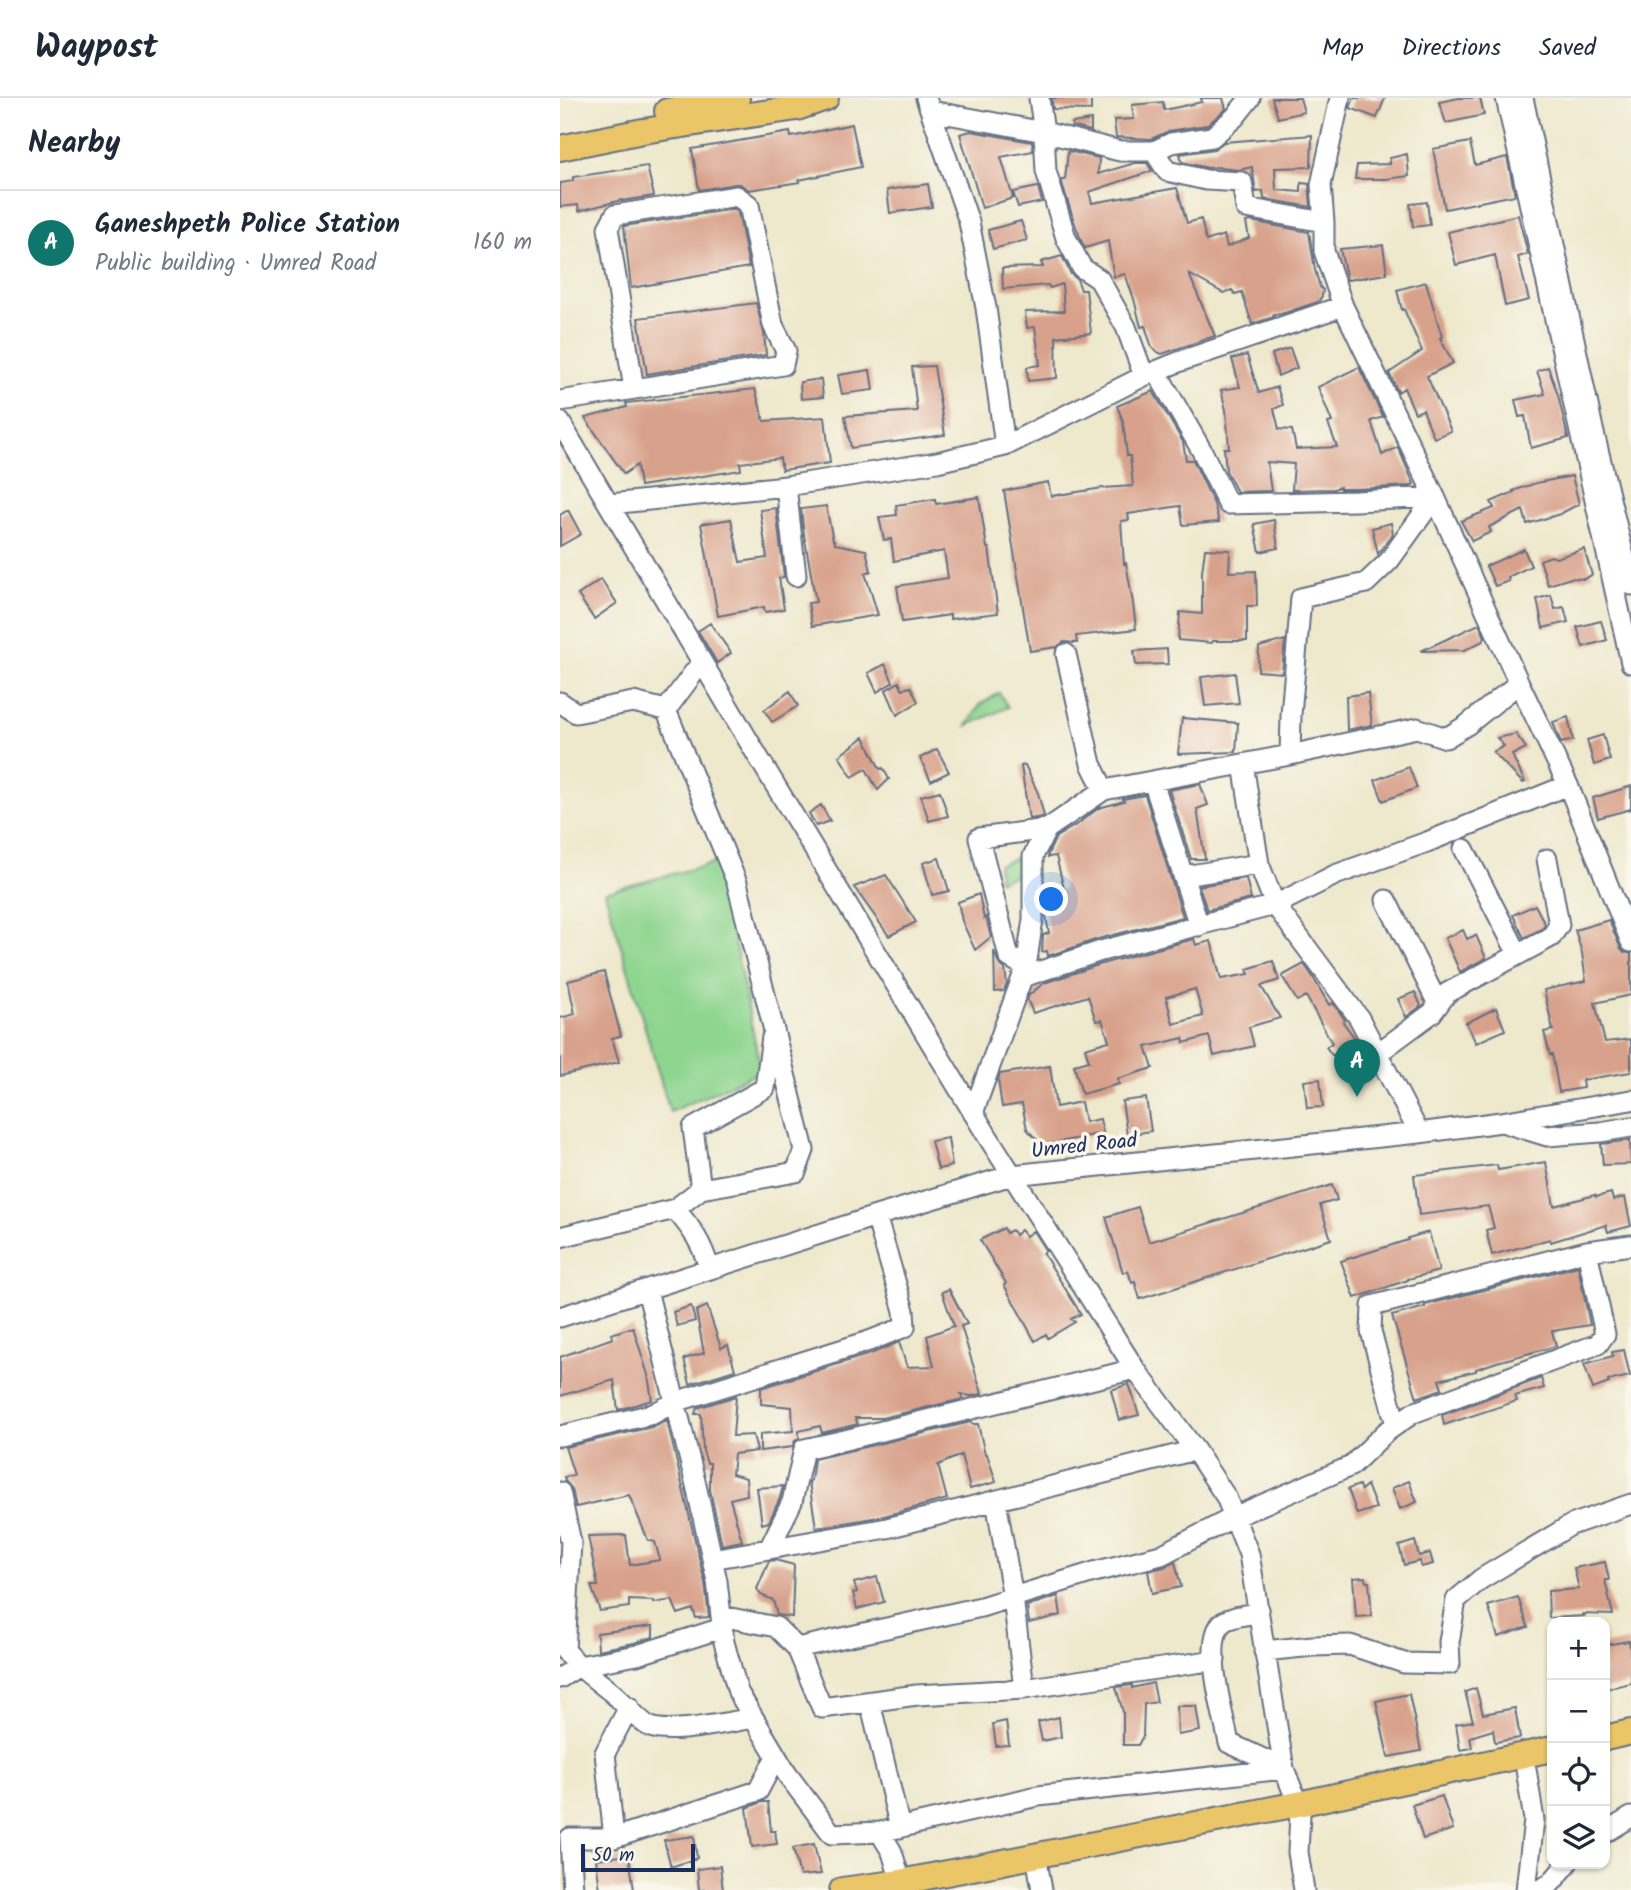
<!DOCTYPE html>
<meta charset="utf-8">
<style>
:root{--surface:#fff;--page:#f6f6f7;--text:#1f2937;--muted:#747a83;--line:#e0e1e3;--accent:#0f766e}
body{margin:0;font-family:Kalam,sans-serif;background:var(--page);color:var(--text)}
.controls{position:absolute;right:21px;bottom:21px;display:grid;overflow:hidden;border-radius:14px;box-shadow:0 2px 5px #0004}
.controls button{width:63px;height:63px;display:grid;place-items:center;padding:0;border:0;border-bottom:2px solid var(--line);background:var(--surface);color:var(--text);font:35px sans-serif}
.scale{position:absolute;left:21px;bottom:18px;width:114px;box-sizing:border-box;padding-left:7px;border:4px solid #1b2f5e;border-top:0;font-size:19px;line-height:24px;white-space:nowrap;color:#1b2f5e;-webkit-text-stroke:5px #fbf7ec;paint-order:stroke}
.you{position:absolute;left:492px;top:802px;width:24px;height:24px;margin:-18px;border:5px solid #fff;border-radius:50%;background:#1a73e8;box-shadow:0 0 0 10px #1a73e833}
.badge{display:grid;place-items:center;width:46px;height:46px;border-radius:50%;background:var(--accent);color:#fff;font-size:23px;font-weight:700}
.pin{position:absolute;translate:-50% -58px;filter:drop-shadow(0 2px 4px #0008)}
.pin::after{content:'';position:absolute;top:37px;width:24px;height:21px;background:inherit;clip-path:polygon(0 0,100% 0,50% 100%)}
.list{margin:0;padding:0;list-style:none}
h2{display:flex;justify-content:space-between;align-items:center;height:91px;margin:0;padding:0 28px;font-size:30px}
h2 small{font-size:23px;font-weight:400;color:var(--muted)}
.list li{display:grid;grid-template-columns:46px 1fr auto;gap:21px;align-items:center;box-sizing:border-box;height:105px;padding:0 28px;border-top:2px solid var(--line)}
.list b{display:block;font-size:26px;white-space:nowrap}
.list p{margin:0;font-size:23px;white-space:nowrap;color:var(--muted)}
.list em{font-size:23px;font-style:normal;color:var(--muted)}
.icon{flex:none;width:38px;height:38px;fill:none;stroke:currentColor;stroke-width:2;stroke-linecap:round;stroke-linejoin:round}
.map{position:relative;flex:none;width:1071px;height:1792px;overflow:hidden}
header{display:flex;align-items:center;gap:42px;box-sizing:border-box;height:98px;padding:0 35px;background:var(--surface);border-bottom:2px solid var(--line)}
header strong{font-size:33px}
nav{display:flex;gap:38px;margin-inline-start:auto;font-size:24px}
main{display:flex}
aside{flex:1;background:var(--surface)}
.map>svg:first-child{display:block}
</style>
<header>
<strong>Waypost</strong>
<nav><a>Map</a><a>Directions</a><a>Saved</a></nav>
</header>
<main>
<aside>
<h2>Nearby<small></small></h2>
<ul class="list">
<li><span class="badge">A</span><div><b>Ganeshpeth Police Station</b><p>Public building · Umred Road</p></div><em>160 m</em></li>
</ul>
</aside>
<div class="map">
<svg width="1071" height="1792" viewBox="0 0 1071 1792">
<rect width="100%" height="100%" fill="#fbf7ec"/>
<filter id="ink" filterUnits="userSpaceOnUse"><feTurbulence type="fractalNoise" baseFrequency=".0143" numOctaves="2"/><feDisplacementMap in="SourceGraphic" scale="14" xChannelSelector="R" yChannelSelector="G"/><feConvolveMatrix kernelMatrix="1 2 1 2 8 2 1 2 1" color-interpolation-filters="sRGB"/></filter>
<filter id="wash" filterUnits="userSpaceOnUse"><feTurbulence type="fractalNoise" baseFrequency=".00686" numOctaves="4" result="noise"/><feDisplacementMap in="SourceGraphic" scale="28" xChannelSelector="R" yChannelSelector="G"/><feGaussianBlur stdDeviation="1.57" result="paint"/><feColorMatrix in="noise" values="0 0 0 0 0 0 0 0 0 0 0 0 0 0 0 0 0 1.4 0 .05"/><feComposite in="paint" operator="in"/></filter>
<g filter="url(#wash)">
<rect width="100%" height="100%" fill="#eee8cc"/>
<path fill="#8ed58f" stroke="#548276" stroke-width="2" d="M439 595 448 609 407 628 420 607Z
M461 758 468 773 439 783 438 767Z
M158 764 201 973 110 1014 45 794Z"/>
<g id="blocks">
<path fill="#d8a18b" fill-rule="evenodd" d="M491 0H531V12L493 11Z
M641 0H663L666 11 647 27 609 33 591 41 556 39 554 22 574 21 572 7 603 4 604 12 642 4Z
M712 0H740L744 14 718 20Z
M794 0H825L817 20 790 10Z
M899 0H920L924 17 886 25 879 4Z
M531 22V33L512 28V25Z
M292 26 301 69 239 82 240 84 189 92 180 86H176L139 92 132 51 230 34 231 39Z
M411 33 472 44 473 53 441 59 453 100 422 110 400 36Z
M752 37 751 69 715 70 716 92 741 94V85L749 86 751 109 704 101 703 93 696 94 692 69 679 72 660 70 659 69 648 70 622 64 620 56 654 51 664 44Z
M910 44 915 67 947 59 955 97 885 111 873 51Z
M508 53 539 60 538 76 575 65H587L592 73 529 94 532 105 617 90 627 125 641 121 646 143 664 137 667 149 689 140 686 124 690 123 749 134 755 172 760 189 763 192 762 198 758 204 721 216 713 217 714 219 692 226 682 194 675 196 672 192 663 195 629 176 655 238 602 256 597 254 592 250 585 228 581 229 574 201 565 176 554 179 548 143 525 150 522 145 514 123 502 85V82H505Z
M847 56 849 78 826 81H795L797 67 830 66V60Z
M87 68 94 98 62 103V102L19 113 18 107 0 109V85L13 83V79Z
M368 86 372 109 330 115 327 92Z
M478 89 482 104 458 109 453 94Z
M867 104 870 127 853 129 850 106Z
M174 111 178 114 189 169 71 190 64 128Z
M958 117 968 156 958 159 969 202 945 208 935 157 896 167 888 134Z
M461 123 467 142 433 151 428 132Z
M823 147 827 176 787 182 780 151Z
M502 158 511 176 517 181 521 192H526L531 235 496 239 497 280 468 283 467 269 480 267 475 229 467 230 465 214 504 213 502 186 490 190 488 187 443 191 442 170 483 169 481 164Z
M866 184 882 239 880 240 893 265 867 278 891 333 874 340 863 312 855 315 844 290 838 294 829 275 862 253 844 211 842 212 837 192Z
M196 205 204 235 206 257 87 276 78 220Z
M730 250 737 270 718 278 712 256Z
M687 257 699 295 717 289 723 307 714 311 719 331 732 332 736 351 777 349 768 325 772 324 758 289 799 269 823 319 811 323 822 357 838 349 854 386 850 388 796 391H780V389L773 391 732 392 734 366 707 364 711 393 677 394 666 373 664 350H669L666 312 661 292 680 289 672 261Z
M374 268 385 337 291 350 285 318 357 313 352 269Z
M988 269 998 297 1008 340 971 350 965 318 959 319 955 302 985 296 977 273Z
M310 272 313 292 282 296 278 277Z
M261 281 263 299 241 301 240 284Z
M195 291 204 323 265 319 270 365 222 372 220 360 180 365 181 372 80 388 77 367 64 376 25 320 67 309 66 305Z
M593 293 623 344 626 362H633L654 406 659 424 623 427 620 408 568 416 569 422 561 423 564 466 566 465 573 505 576 531 516 538 517 545 504 544 497 549 470 553 444 393 488 384 491 398 543 390 573 388 570 358H567L563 323 557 308Z
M1012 378 1019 406 1000 416 967 426 963 412 929 429 931 434 912 443 901 423 934 410 931 404 954 394 953 393 976 385Z
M419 399 427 450H429L438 515 390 521V517L342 524 337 488 388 480 384 453 334 463 331 441 324 442 319 419 337 417 336 407 375 401 376 406Z
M266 408 273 442H274L275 446 306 452 311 473 305 475 318 517 252 528 248 505 256 504 244 437 241 411Z
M216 410 224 479 219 480 224 511 205 514 204 509 158 518 141 426 171 421 180 464 207 460 200 412Z
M8 412 21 436 0 448V417Z
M714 422 718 450 700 454 694 426Z
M831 425 833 436 818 456 812 430Z
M645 451 670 452 669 474 696 473 697 508H687V543H652V545L618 542 620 514 642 516V474Z
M964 451 971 468 948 479 949 483 935 488 926 468Z
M1024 451 1032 477 1024 481 1011 480 988 487 980 462 991 458 996 460Z
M41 481 57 505 34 521 18 497Z
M991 497 995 511 1004 509 1008 524 983 530 977 501Z
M1041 523 1047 542 1023 549 1017 529Z
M150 525 171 555 157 565 138 533Z
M919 526 925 539 923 543 905 552 861 553Z
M725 542 722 575 698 573 699 549Z
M607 551 608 566 576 567 574 553Z
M325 566 333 584 317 594 308 575Z
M675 575 679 605 645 608 641 579Z
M339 584 342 591 351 589 358 604 337 617 326 592Z
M230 593 238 608 212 624 204 612Z
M808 595 812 627 787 632 786 598Z
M1008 619 1013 642 1001 645 993 624Z
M622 620 678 625 676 654 618 656Z
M956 636 966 650 952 657 965 684 963 685 933 654 944 648 937 640Z
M1043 637 1050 662 1034 667 1027 642Z
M304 639 320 671 323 670 329 681 318 692 306 671 292 679 279 658Z
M377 651 389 674 371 683 360 660Z
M465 667 478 695 484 718 482 719 469 721 461 668Z
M849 669 857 690 823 703 815 682Z
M640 686 648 707 637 711 645 761H631L609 692Z
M1071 688V711L1038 720 1033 700Z
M380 693 388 718 369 723 361 698Z
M585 697 623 819 538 841 488 858 487 853 482 854 483 837 489 835 485 813V793L504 791 496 758 488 759V756L496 739 521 724V723L539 710 564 703 563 701Z
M261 707 270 723 256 728 249 715Z
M379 760 389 793 372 797 363 765Z
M326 777 356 824 329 838 294 789Z
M686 780 691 801 647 812 639 788Z
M419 796 424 821 426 819 431 839 415 852 402 823 398 804Z
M975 807 985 826 983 830 964 840 953 817Z
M1049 822 1060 849 1064 854 1071 856V897L1035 905 1045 944 1071 941V974L1022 982 1023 990 999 994 992 956 990 957 984 934 993 932 984 892 1026 883 1022 855 1015 832Z
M903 832 907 841 916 837 926 860 900 874 885 840Z
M634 841 636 847 651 843 661 881 689 876 687 871 713 863 719 882 701 888 720 920 689 929 694 948 654 958 649 938 624 945 623 940 586 949 593 970 557 981 559 986 522 996 514 967 529 963 525 950 549 943 542 922 536 923 528 898 473 915 467 901 469 897 484 885 545 865ZM635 891 643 918 613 926 606 899Z
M434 853 439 866 445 871 447 886 444 893 435 894Z
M744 866 753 879 769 907 773 905 785 922 783 924 799 946 786 957H772L766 949 772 945 746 898 737 903 722 878Z
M44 874 61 938 52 940 59 964 0 978V920L15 916 8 883Z
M855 894 861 908 846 919 838 901Z
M936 910 945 932 916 945 906 925Z
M490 968 496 1009 521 1004 525 1024 540 1021 543 1035 485 1047 477 1042 467 1031 462 1006 442 1009 438 982 440 976Z
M760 981 763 1009 747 1010 744 983Z
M586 1000 591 1033 567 1037 562 1003Z
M388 1040 392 1068 378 1071 371 1043Z
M1070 1042 1071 1066 1043 1067 1041 1046Z
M986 1064 994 1108 1035 1097 1036 1099 1051 1095 1053 1102 1065 1099 1071 1128 1048 1134 1046 1127 991 1144 990 1141 932 1157 926 1132 934 1130 928 1108 859 1117 854 1077 937 1067 938 1072Z
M772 1087 777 1102 760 1107 771 1141 580 1201 575 1184 572 1185 568 1173 563 1175 546 1119 578 1109 589 1144Z
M444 1130 446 1135 452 1132 455 1137 461 1132 466 1138 473 1133 486 1153 483 1155 521 1216 511 1221 515 1224 488 1240 486 1236 475 1243 444 1187 446 1185 420 1142Z
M869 1134 879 1173 848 1181V1182L795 1200 781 1163 848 1142V1140Z
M1018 1168 1030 1227 992 1233 996 1248 937 1264 916 1271V1273L879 1282 882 1291 857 1300 832 1218 865 1209V1207Z
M389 1191 407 1226 401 1228 422 1296 411 1298 401 1296 403 1301 322 1320H295L298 1326 262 1335 260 1328 239 1333V1340L235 1343 232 1349 200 1353V1336L233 1333 232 1309 201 1306V1290L313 1255 339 1244 347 1269 374 1268 367 1238 394 1228 382 1194Z
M131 1208 135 1223 117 1228 113 1214Z
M147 1208 161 1250 168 1247 175 1272 130 1286 124 1261 144 1255 136 1213Z
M73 1229 88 1277 92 1302 58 1312 54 1282 0 1298V1259L53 1240 51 1236Z
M1064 1252 1070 1278 1048 1283 1049 1285 1033 1291 1024 1266 1053 1258 1052 1254Z
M981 1280 984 1290 955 1298 957 1303 884 1327 882 1317Z
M569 1286 579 1317 559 1322 551 1292Z
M176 1298 173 1338 193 1337 197 1353 174 1356 172 1376 186 1380 187 1397 170 1401 182 1443 162 1447 150 1392V1365H147L143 1353 141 1316H135L137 1310Z
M107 1322 145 1485 149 1519 136 1520 133 1511 118 1516 112 1502 94 1505V1503L69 1502V1509L40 1513 31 1488H38L28 1438 66 1437 70 1467 100 1462 95 1444 88 1442 69 1397 16 1409 12 1391 5 1383 4 1379 14 1377 5 1349 96 1328Z
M411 1324 412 1326H418L425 1356H427L436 1384 410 1391 401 1357 378 1367 387 1401 324 1418 256 1430 249 1384 251 1382 254 1361Z
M849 1383 857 1404 840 1411 832 1390Z
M799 1387 801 1392 807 1387 816 1410 797 1416 788 1391Z
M223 1388 220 1400 209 1424 202 1426 197 1390Z
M855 1443 859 1458 870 1455 873 1466 861 1469 860 1463 844 1467 839 1448Z
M215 1462 234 1467 232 1519 217 1517 213 1502 201 1497 197 1491 209 1463Z
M615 1464 621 1489 592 1495 588 1473 604 1469Z
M1045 1464 1049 1482H1045L1053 1517 1023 1516 1024 1518 989 1520 988 1493 1019 1491 1014 1470Z
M317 1479 324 1504 297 1511 293 1495 297 1494 294 1485Z
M805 1479 806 1484H809L812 1518 796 1519 793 1480Z
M498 1498 501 1517 469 1525 467 1508Z
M958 1499 968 1529 938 1539 928 1508Z
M93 1528V1539L74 1545 38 1552 37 1535Z
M1069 1543 1071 1559V1585L1045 1591V1547Z
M593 1585 597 1604 584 1606 583 1638 578 1647H563V1614L556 1589 572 1587V1590Z
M916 1590 923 1616 955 1610 960 1640 935 1644 933 1632 910 1639 912 1650 900 1652 896 1626 913 1623 905 1594Z
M849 1596 861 1653 828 1659 816 1603Z
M617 1608H636L640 1633 618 1637Z
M499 1619 501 1639 482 1643 478 1624Z
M446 1623 449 1647 436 1648 433 1626Z
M882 1698 893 1731 863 1741 852 1707Z
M202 1704H208L211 1733H215L217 1746 192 1749 187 1710Z
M134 1738 137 1760 111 1769 104 1742Z
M254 1746 261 1776 240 1778 233 1750Z
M69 1757 74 1792H40L36 1761Z
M160 1768 163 1792H139L137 1771Z"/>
</g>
</g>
<g filter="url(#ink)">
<use href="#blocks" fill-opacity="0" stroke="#657084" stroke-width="2"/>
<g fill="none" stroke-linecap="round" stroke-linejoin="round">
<defs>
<path id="minor" d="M366 0 409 124 426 210 445 348
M479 0 484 34 486 73 506 140 522 170 539 181 566 229 584 278
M780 0 761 87 764 124V153L783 208 875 399 959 585 1008 687 1071 844
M946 0 1071 565
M963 0 1033 331 1071 487
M371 13 484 34 560 53H594L611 45 652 39 675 19 690 0
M594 53 607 73 646 82 682 84 686 110 764 124
M596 273 642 353 668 406 796 403 875 399 829 463 806 485 741 500 731 617 730 657
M0 303 223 267 226 253 213 227 189 107 177 98 55 117 48 130 74 291
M0 324 197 657 428 1039 575 1271 635 1352 666 1399 689 1456 724 1671 738 1706 740 1716 738 1754 744 1792
M226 388 236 478
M50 406 226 388 377 364 445 348 584 278 621 263 783 208
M506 556 531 666 544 692
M0 604 16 615 73 604 106 612 177 785 244 1052 236 1074 141 1091 115 1111
M106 612 138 569
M683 666 699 766 715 807 799 920 859 1035
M593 683 639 828
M904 751 958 856
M624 778 699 766
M826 802 878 906
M466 869 449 859 419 740 487 731
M463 879 541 853 715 807 775 777 867 744 1008 687
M818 955 872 915 887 895 991 839 999 827 987 761
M413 1015 466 869 473 821V758L487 731 544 692 730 657 857 630 886 640 907 627 959 585
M945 1025 987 1038 1040 1034 1071 1029
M141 1091 133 1030 205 990 212 939
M0 1139 115 1111C132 1131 142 1145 149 1170
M87 1192 136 1387 157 1483 164 1544 178 1594 227 1676 272 1736 320 1734 332 1754 341 1784 348 1792
M0 1219 316 1118 452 1077 859 1035 941 1024 1071 1002
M836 1327 811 1233 812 1208 1027 1153 1071 1147
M0 1338 93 1316 115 1304 309 1243 345 1229 344 1213 316 1118
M0 1394 11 1444 5 1553
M436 1403 453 1499 464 1591
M209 1451 232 1404 244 1351 285 1342 575 1271
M152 1461 327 1430 635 1352
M698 1515C688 1517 669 1518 661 1526 643 1548 664 1619 669 1645L723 1670
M161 1518 216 1529 237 1550 421 1509 534 1474 601 1457 674 1419 791 1368 826 1334 853 1315 1038 1246 1045 1236 1027 1153
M0 1543C11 1565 32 1578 50 1593 60 1600 81 1626 91 1629 111 1637 170 1624 193 1620
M237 1550 262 1610 357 1597 464 1591 655 1562
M704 1553 753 1548 790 1547 844 1565 890 1566 889 1544 896 1502 921 1481 1011 1427 1071 1406
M0 1580 19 1568 77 1557 162 1530
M310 1604 340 1730
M966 1671 974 1722 966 1792
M320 1734 478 1698 724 1671
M1045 1735 1071 1719
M54 1740 198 1693 216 1659
M476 1757 482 1792
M13 1792 10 1740H54L45 1655 69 1609
M980 1792 991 1785 1007 1766"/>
<path id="major" d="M107 13 177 0
M0 50 83 33 237 10 266 0
M1045 1640 1071 1634
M282 1792 341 1784 738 1706 992 1651"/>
</defs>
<use href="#minor" stroke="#657084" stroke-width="23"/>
<use href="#major" stroke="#657084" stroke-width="28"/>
<use href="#minor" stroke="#fff" stroke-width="19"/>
<use href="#major" stroke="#eac669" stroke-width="24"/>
</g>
</g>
<g text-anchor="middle" stroke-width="7" stroke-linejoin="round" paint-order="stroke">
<g font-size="21" fill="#1b2f5e" stroke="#fbf7ec">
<text transform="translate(524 1047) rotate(-6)" y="7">Umred Road</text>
</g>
</g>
</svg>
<div class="controls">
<button>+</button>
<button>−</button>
<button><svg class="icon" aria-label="locate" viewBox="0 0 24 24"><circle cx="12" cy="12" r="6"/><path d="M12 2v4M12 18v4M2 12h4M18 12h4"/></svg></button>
<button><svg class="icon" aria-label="layers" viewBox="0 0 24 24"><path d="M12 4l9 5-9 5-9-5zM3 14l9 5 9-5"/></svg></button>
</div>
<div class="scale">50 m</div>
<div class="you"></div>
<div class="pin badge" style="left:797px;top:999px">A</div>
</div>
</main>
